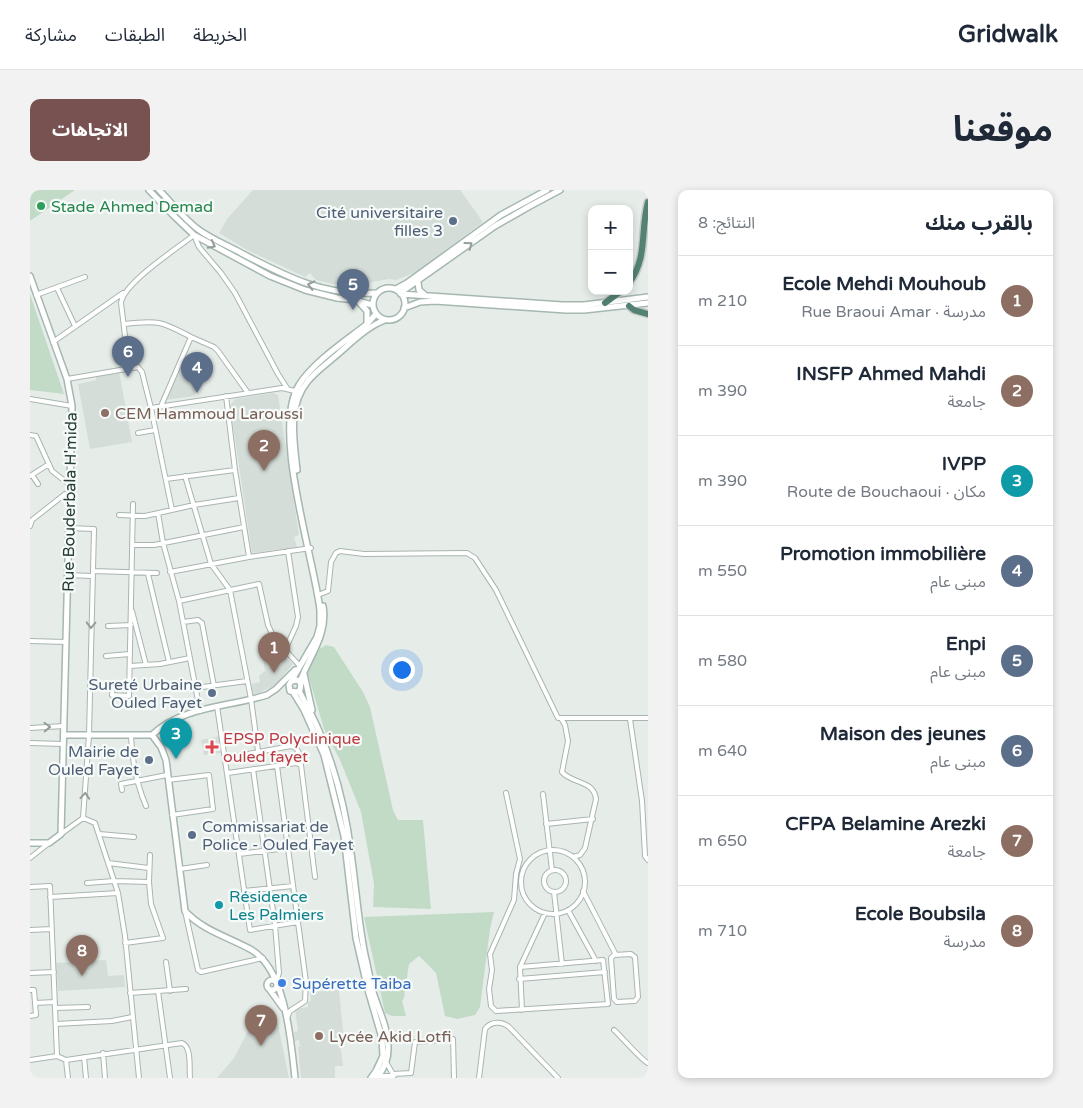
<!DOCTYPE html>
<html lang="ar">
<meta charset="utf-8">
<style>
:root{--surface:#fff;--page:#f2f2f3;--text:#1f2937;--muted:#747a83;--line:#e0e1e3;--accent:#775250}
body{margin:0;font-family:"Varela Round","Noto Sans Arabic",sans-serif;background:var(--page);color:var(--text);direction:rtl}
.controls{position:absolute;right:15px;top:15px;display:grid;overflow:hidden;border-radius:10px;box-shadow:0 2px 8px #0003}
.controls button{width:45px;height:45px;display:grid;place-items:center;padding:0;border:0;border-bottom:1px solid var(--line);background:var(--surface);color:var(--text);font:25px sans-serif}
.you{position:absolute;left:371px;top:479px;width:18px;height:18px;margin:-12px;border:4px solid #fff;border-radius:50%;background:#1a73e8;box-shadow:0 0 0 8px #1a73e833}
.badge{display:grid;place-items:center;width:32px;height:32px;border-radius:50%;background:var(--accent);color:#fff;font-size:16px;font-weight:700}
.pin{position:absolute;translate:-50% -41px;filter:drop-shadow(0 1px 2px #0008)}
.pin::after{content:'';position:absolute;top:26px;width:18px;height:15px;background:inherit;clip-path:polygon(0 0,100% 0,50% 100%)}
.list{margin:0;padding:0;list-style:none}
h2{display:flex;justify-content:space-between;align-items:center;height:65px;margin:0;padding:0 20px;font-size:21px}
h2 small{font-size:16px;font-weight:400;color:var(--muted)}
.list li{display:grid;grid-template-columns:32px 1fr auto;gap:15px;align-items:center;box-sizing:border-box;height:90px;padding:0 20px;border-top:1px solid var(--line)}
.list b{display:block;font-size:19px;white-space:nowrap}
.list p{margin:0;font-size:16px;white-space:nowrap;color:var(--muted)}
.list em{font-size:16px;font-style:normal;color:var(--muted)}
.map{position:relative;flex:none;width:618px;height:888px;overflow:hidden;direction:ltr;border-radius:10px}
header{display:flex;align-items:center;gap:30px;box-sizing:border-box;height:70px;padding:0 25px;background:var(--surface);border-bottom:1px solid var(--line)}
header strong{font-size:24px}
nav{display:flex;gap:28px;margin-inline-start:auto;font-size:18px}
.intro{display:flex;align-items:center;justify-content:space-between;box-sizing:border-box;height:120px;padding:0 30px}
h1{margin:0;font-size:35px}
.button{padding:12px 22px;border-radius:10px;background:var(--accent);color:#fff;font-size:18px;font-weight:700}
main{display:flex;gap:30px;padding:0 30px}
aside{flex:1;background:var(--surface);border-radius:10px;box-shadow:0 2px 8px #0003}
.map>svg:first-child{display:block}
</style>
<header>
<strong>Gridwalk</strong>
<nav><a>الخريطة</a><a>الطبقات</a><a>مشاركة</a></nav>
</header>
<div class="intro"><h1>موقعنا</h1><a class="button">الاتجاهات</a></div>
<main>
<aside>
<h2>بالقرب منك<small>النتائج: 8</small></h2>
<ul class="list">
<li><span class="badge" style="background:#8d6e63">1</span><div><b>Ecole Mehdi Mouhoub</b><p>مدرسة · Rue Braoui Amar</p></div><em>210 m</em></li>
<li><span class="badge" style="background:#8d6e63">2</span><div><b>INSFP Ahmed Mahdi</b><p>جامعة</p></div><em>390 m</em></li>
<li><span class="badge" style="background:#0f9aa8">3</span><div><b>IVPP</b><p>مكان · Route de Bouchaoui</p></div><em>390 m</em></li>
<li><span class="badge" style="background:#5c6f8a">4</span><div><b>Promotion immobilière</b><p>مبنى عام</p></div><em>550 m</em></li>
<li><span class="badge" style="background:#5c6f8a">5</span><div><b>Enpi</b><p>مبنى عام</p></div><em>580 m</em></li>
<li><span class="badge" style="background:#5c6f8a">6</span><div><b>Maison des jeunes</b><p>مبنى عام</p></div><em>640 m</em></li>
<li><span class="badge" style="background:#8d6e63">7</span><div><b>CFPA Belamine Arezki</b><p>جامعة</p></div><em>650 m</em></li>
<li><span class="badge" style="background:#8d6e63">8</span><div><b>Ecole Boubsila</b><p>مدرسة</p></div><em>710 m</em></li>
</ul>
</aside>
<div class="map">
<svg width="618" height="888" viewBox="0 0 618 888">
<rect width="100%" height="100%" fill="#e6ede9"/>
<path fill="#d4ddd8" d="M223 0H430L453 32 387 82 366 90 359 89 326 95 319 88 312 96 286 90 280 83 275 87 217 60 189 43 197 29Z
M152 173 174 183 164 206 136 210Z
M89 181 102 252 60 259 48 194 66 190V185Z
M243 203 248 205 269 345 264 347 267 357 222 363 200 216 205 209Z
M244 458 252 468 255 466 263 474 245 495 229 503 223 504 221 494 230 492 229 486 235 481 232 463Z
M190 546 192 563 174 565 171 550Z
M76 770 78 786 94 785 95 797 28 801 26 773Z
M309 800 314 851 310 852 313 876H305V888H271L268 857 270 856 269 850 265 851 264 842 268 841 265 819 278 817V812L281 811 280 802Z
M230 823 246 825 259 888H187L204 868 226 825Z"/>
<path fill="#c2dbc7" d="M0 0H45L0 31Z
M0 104 34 204 0 200Z
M296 455 304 457 333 502 340 517 363 620 368 630H393L401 719 343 717 344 694 331 622 310 570 294 539 277 481 288 460Z
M464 722 460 739 450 817 445 825 427 829 415 826 406 783 389 766 379 774 374 808 372 811 376 826H362L355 823 334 727Z"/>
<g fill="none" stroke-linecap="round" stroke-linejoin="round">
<defs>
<path id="minor" d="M27 98 45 136
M6 105 55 87
M94 134C128 130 131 131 161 147
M23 152 93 103
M99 179 91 113C93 93 148 58 164 45L169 57 191 83 205 103 248 184 257 198
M37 189 108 177 112 182 121 218 252 198 269 202
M196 206 205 280 219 367
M0 209 42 216
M131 216 161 147 184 157 188 161 218 203
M121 218 142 320
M108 243 125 240
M0 245 6 246 22 281 40 295
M2 285 8 294
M0 286 19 274
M155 286 181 374 200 400 221 509 228 561
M136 289 205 280
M128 323 133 353 149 411 170 521
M89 325 115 326 164 315 209 308
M0 336 2 330 35 304
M102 355H124L214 337
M63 381 127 383
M140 382 219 367 281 358
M118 384 139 472
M37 385 62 386
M288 405 298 401 301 372 306 363 310 361 334 364 437 363 445 368 466 400 528 528H618
M149 411 229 394 238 435 244 448 269 475
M102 421 116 475
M153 432 168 430 172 433 184 496
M78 436 101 435
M0 451 36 452
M255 460 266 436 268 427 258 361
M76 466 100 464
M100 476 130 474 160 468
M83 495 82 505 99 506 103 314
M165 498 217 491
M187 516 220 740 268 732
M531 528 535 535 538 551 532 582C542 594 564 590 566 609L555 658 550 665 543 667
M600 529 612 611 615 666 618 670
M0 538 34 536
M101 546C102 569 107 595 116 616
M0 553 33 554
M196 568 261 556C270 558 270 567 271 575
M247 576 276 792 275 811 260 821 257 828
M223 579 245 735 249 783 246 793
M198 583 266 573 271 575 285 687
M138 590 179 585 183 619 142 625
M92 600 91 594 137 585
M476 603 490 669 486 684 484 710 460 764 462 780 459 799 461 816 466 821 578 814 573 770 490 777
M513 604 522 680
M53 628 65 633 88 703 95 746 109 888
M516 634 563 629
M31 644 53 628 59 545 64 339 39 338
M69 644 104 647
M491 692a32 32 0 1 1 64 0a32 32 0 1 1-64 0Z
M209 664 281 655
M0 668 19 653
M78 673 119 678
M150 679 177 675
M514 691a11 11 0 1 1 22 0a11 11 0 1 1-22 0Z
M57 693 84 691 119 692
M0 697 20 696 27 866 36 870 152 853C162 857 159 878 160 888
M214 701 263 696
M553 701 586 765
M524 702 532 774
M20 707 88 703
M538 720 566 771
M155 721 168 780 171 782 233 768
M0 740 22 739
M95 753 133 748 121 714 119 692 120 665
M601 764 605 767 608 807 605 811 587 812 584 809 581 768 584 765Z
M136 772 140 801
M0 783 24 782
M489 789 575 782
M0 800H4L6 825 0 826
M128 801 140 888
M100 803 156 799
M5 813 25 812
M25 818 58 817
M492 820 490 777 515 723
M26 834 82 831 102 827
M584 840C591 846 612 871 618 873
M73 863 75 888
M54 867 56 888
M0 870 27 866
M36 870 38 888
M363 884 381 883 385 852 423 849 424 888
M348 886H364L356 872
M449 888 455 839C461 831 472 831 479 837L528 888"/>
<path id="secondary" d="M119 0 142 24 164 45 240 86 275 100 307 108 325 110 342 115
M129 0C142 13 154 29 169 40 183 50 199 56 213 64 257 87 294 106 346 103
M0 86 37 189 42 216 31 644 19 653H0
M388 92 389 100 395 105
M343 114a16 16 0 1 1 32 0a16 16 0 1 1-32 0Z
M366 99 377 93 471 25 517 0
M370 103 465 36 500 16 530 0
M371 104 532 115H554L618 107
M328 111 337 121V134
M374 118 390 112 405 111 536 120H554L618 113
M267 280C264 251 257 216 278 191 286 181 299 172 309 163 323 151 338 136 355 130
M274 484 282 520
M262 491 267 490 271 493 270 500 267 502 260 501 259 495 287 447 290 436V420C284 368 241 239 269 195 282 173 317 150 337 134L346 124
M270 492C279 466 298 445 293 416
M269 501C298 551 314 606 321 663 326 697 328 731 335 765 338 777 340 790 343 802 349 821 359 840 358 860 358 871 353 880 347 888
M263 502 274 520 294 565 314 646 326 748 338 800 352 848 353 866 346 881 341 888
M34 545H122
M122 545 131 557 136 570 155 721C172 740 198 747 220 759 256 778 261 852 265 888
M122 545C152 516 199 517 237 505L246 499 265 480
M237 795a5 5 0 1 1 10 0a5 5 0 1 1-10 0Z
M240 800 253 818"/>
<path id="trunk" d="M599 93C618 68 610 42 618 12
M575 113 591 101
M599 116 604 120 618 124"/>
</defs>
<use href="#minor" stroke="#a9b5b0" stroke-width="6"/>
<use href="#secondary" stroke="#a5b7b0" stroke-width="8"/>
<use href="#trunk" stroke="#c3c9c7" stroke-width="9"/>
<use href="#minor" stroke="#fff" stroke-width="4"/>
<use href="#secondary" stroke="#fff" stroke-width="5"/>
<use href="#trunk" stroke="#538274" stroke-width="6"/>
</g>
<defs><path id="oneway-chevron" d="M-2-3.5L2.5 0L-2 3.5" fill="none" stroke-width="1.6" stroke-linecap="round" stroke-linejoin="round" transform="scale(1.25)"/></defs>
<g stroke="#939e9a">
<use href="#oneway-chevron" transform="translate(182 55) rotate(28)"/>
<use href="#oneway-chevron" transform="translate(439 55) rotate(-36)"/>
<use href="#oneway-chevron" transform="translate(281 95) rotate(-166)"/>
<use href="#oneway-chevron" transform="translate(61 435) rotate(91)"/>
<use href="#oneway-chevron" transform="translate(17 537) rotate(-2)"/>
<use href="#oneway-chevron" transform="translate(55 606) rotate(-86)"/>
</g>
<circle fill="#2e9e5b" stroke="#f6faf8" stroke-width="2" cx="11" cy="16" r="5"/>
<g fill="#5c6f8a" stroke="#f6faf8" stroke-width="2">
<circle cx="423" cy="31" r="5"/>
<circle cx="182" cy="503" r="5"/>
<circle cx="119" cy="570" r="5"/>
<circle cx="162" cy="645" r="5"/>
</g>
<g fill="#8d6e63" stroke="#f6faf8" stroke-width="2">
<circle cx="75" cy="223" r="5"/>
<circle cx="289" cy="846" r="5"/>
</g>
<path fill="#e0444e" stroke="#f6faf8" stroke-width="2" d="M179.5 549.5h5v5h5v5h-5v5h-5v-5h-5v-5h5z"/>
<circle fill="#0f9aa8" stroke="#f6faf8" stroke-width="2" cx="189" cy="715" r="5"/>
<circle fill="#3f7fe0" stroke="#f6faf8" stroke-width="2" cx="252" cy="793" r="5"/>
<g text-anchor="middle" stroke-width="4.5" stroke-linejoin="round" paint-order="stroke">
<g font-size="16" fill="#27864d" stroke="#f6faf8" text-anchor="start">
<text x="21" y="22">Stade Ahmed Demad</text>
</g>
<g font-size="16" fill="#4e5e75" stroke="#f6faf8" text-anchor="end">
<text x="413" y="28">Cité universitaire<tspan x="413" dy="18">filles 3</tspan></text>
<text x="172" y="500">Sureté Urbaine<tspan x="172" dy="18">Ouled Fayet</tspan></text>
<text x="109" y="567">Mairie de<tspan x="109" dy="18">Ouled Fayet</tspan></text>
<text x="172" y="642" text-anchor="start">Commissariat de<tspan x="172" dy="18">Police - Ouled Fayet</tspan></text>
</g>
<g font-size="16" fill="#785e54" stroke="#f6faf8" text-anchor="start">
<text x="85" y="229">CEM Hammoud Laroussi</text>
<text x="299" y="852">Lycée Akid Lotfi</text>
</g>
<g font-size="16" fill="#273d36" stroke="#f6faf8">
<text transform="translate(39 312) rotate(-89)" y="6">Rue Bouderbala H'mida</text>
</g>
<g font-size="16" fill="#be3a42" stroke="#f6faf8" text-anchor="start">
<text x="193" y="554">EPSP Polyclinique<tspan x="193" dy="18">ouled fayet</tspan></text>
</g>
<g font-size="16" fill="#0d838f" stroke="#f6faf8" text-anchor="start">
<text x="199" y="712">Résidence<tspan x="199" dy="18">Les Palmiers</tspan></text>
</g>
<g font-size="16" fill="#366cbe" stroke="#f6faf8" text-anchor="start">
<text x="262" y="799">Supérette Taiba</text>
</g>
</g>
</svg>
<div class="controls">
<button>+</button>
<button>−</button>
</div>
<div class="you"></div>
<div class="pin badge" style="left:244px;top:483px;background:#8d6e63">1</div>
<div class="pin badge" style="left:234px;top:281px;background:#8d6e63">2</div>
<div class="pin badge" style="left:146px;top:569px;background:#0f9aa8">3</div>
<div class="pin badge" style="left:167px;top:203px;background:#5c6f8a">4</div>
<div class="pin badge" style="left:323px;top:120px;background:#5c6f8a">5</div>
<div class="pin badge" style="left:98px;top:187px;background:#5c6f8a">6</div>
<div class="pin badge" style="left:231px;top:856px;background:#8d6e63">7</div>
<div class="pin badge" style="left:52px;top:786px;background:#8d6e63">8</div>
</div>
</main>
